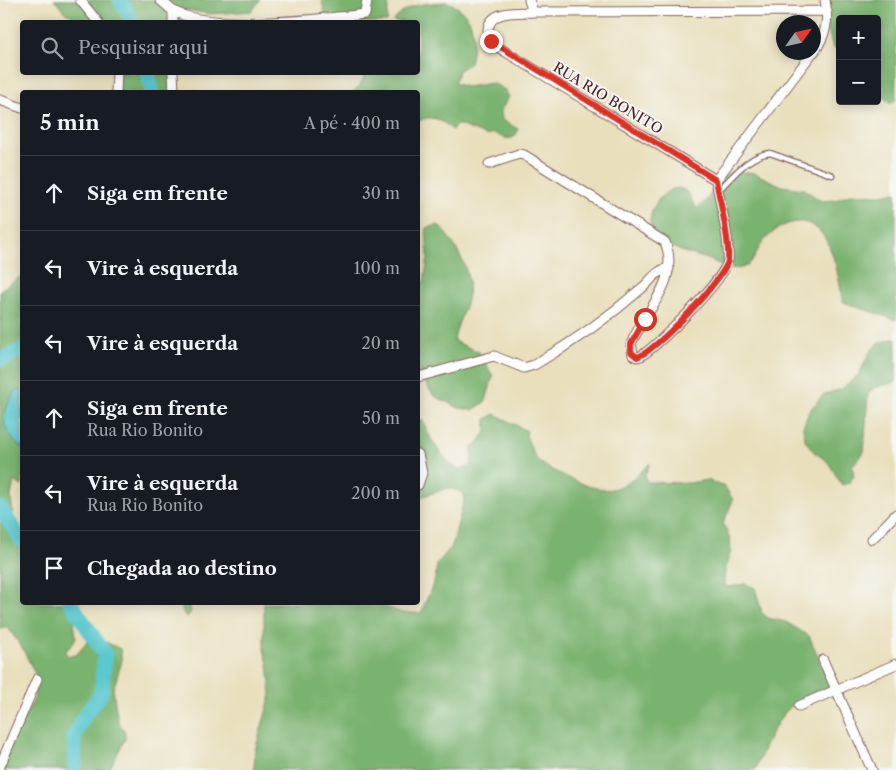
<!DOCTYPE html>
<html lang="pt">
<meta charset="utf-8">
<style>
:root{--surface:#171b24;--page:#242831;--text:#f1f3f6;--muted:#9ea1a6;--line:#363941}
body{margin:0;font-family:"Libre Caslon Text",serif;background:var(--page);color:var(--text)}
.controls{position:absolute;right:15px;top:15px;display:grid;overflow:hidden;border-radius:5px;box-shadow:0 2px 12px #0003}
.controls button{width:45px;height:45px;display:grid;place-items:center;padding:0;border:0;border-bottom:1px solid var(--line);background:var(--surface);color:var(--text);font:25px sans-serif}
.compass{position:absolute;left:776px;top:15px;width:45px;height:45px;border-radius:50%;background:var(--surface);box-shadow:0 2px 12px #0003;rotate:56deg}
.stop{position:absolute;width:15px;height:15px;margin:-11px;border:4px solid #d93025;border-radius:50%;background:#fff}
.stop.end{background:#d93025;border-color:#fff;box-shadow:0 1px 5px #0008}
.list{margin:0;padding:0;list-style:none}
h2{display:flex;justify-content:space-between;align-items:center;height:65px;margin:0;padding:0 20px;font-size:21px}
h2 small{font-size:16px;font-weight:400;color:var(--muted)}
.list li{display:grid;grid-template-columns:32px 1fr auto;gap:15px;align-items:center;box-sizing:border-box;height:75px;padding:0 20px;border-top:1px solid var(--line)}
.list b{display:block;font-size:19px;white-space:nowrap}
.list p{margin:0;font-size:16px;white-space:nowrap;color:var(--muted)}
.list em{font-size:16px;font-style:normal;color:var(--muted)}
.icon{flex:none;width:28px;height:28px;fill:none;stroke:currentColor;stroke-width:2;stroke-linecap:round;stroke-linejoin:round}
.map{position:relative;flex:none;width:896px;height:770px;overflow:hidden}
.search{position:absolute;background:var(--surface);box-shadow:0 2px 12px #0003;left:20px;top:20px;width:400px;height:55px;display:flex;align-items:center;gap:12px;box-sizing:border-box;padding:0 18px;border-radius:5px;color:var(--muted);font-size:19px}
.panel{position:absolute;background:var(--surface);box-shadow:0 2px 12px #0003;left:20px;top:90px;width:400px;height:515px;border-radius:5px}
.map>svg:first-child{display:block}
</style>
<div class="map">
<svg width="896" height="770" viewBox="0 0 896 770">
<rect width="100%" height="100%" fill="#f6f6f2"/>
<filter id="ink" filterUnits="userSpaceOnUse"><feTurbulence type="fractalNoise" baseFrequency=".02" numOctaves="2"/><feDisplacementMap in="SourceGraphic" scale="10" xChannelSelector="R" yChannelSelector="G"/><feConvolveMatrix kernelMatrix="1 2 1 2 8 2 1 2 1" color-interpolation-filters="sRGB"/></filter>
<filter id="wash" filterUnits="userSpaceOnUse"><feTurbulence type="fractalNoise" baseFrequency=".0096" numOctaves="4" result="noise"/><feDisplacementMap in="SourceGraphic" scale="20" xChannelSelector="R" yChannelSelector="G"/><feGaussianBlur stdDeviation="1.12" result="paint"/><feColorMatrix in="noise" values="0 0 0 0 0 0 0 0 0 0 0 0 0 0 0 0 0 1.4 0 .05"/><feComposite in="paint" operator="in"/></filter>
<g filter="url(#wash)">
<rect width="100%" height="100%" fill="#e9dfbc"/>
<path fill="#7ab26f" stroke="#62684d" d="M54 0H260L252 11 211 14 173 8 166 9 167 22H83L66 13Z
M322 0H389L387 22H329L325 17Z
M823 0H896V100L890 104 877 88V19H840V49L833 48 829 33 820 17 827 9Z
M447 2C476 13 476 36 470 63L459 70 454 83 466 87 493 83 505 90 509 97 501 110 502 120 518 129C515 144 503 138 494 133L487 136 460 125H456L452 130C442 120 431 113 418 122V92H353L361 84 366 73 418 72V22L393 21C411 2 423 4 447 2Z
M113 73H171L169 92H115Z
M731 172 754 173 782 186 804 189 821 201 836 200 851 194 882 195 896 192V320L843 302C838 277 832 218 796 222 783 224 773 231 764 241 756 249 756 262 744 267 729 273 715 260 701 257 682 253 665 246 653 230 642 216 665 183 682 189 692 192 690 204 698 208 715 195 711 182 731 172Z
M439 225C456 246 474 271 467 300 463 314 456 326 454 341L479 352 493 376 486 401 473 410 459 408 434 396 418 373V283L424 282 428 257 426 228Z
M22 276V486L14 481 11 496 14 528 22 547V602L71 603 76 637 73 643 65 652 69 656 76 655 90 639 96 637 120 649 122 661 113 690 118 722 125 732V739L109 770H0L1 756 34 700 37 678 23 649 8 628 0 629V290Z
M896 338V382L874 388 868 394 864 452 852 466 854 476 849 483 842 485 828 462 814 452 805 440 803 427 809 411 824 394 842 389 859 374 870 352 878 343Z
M495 414 527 431 526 436C530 444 533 457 541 463 553 472 597 493 612 489 628 485 638 474 650 463L645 475 647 482 689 483 707 480 725 487 733 500 723 524C740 554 724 556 724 584L729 587 745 584 755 588 762 613 768 618 786 622 809 636 832 687C784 695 772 730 755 770H254L255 750 271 695 268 663 264 650V603H374L403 613H421L435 579 437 564 452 546 465 497 462 492 448 488 418 498V420L423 421C430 440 441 458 458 469L471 466 472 446 475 447 486 432V419Z
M180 603H190L191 612 187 617 183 613Z"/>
<path fill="#5ac8cf" stroke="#52747d" d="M22 390V449C0 427 0 418 15 391Z"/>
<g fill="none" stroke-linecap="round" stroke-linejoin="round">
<path stroke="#5ac8cf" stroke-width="15" d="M120 0 132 22
M148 72 152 92
M0 360 22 350
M0 508 22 541
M70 602 105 654 101 694 84 716 74 736 75 770"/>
</g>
</g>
<g filter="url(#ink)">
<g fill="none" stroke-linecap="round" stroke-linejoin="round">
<defs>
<path id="service" d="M719 190C733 176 749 155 770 153L832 175"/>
<path id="minor" d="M80 0 98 22
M160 0C164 3 168 7 172 10 206 32 324 19 365 14L367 0
M529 0 533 12
M173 11V22
M814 52C826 35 829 21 825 0
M173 72 174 92
M116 92 117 72
M0 100 22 108
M489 164 519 154 524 155 665 242C681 281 645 310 631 344L633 355 637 357 641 356C659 345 726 278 728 260 730 240 720 202 716 180L496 46C491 41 487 36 488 29 491 9 518 13 533 12L827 11
M716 180 813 52
M418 377 494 356 524 368 534 365C572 343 609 317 642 288 651 281 656 270 669 268
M418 454 422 473 418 485
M872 539 896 514
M823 660 872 770
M799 706 896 664
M0 766 37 679"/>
</defs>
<use href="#service" stroke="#82625e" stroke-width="7"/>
<use href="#minor" stroke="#82625e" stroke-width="11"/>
<use href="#service" stroke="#fff" stroke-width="4.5"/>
<use href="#minor" stroke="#fff" stroke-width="9"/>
</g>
</g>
<g fill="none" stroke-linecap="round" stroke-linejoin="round" filter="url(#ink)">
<path stroke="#d93025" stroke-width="6" d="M491 41 716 180C720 202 730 240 728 260 726 277 654 353 637 357L631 352V344L645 319"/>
</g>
<g text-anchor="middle" stroke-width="4" stroke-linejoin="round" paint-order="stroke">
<g font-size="14" fill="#4a1f2b" stroke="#f6f6f2">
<text transform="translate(608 98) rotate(31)" y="5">RUA RIO BONITO</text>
</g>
</g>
</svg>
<div class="controls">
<button>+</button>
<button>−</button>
</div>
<svg class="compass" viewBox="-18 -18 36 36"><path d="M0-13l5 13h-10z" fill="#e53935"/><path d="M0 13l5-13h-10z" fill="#9ea1a6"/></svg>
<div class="stop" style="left:645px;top:319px"></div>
<div class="stop end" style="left:491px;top:41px"></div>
<div class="search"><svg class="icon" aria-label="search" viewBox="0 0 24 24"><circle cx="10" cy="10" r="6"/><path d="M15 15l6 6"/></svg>Pesquisar aqui</div>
<section class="panel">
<h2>5 min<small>A pé · 400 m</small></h2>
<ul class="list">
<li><svg class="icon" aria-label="ahead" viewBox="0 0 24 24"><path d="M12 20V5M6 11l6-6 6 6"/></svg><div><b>Siga em frente</b></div><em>30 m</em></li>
<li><svg class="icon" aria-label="left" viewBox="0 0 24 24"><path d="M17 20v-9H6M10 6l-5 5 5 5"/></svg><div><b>Vire à esquerda</b></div><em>100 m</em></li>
<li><svg class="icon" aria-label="left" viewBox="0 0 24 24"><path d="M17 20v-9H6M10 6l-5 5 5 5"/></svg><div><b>Vire à esquerda</b></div><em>20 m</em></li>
<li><svg class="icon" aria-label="ahead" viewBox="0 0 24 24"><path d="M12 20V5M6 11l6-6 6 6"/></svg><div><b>Siga em frente</b><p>Rua Rio Bonito</p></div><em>50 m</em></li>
<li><svg class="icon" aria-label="left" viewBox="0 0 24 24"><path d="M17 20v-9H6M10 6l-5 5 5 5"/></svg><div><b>Vire à esquerda</b><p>Rua Rio Bonito</p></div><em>200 m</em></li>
<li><svg class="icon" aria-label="arrive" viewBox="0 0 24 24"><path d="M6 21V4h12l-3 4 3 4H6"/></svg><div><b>Chegada ao destino</b></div></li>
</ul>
</section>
</div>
